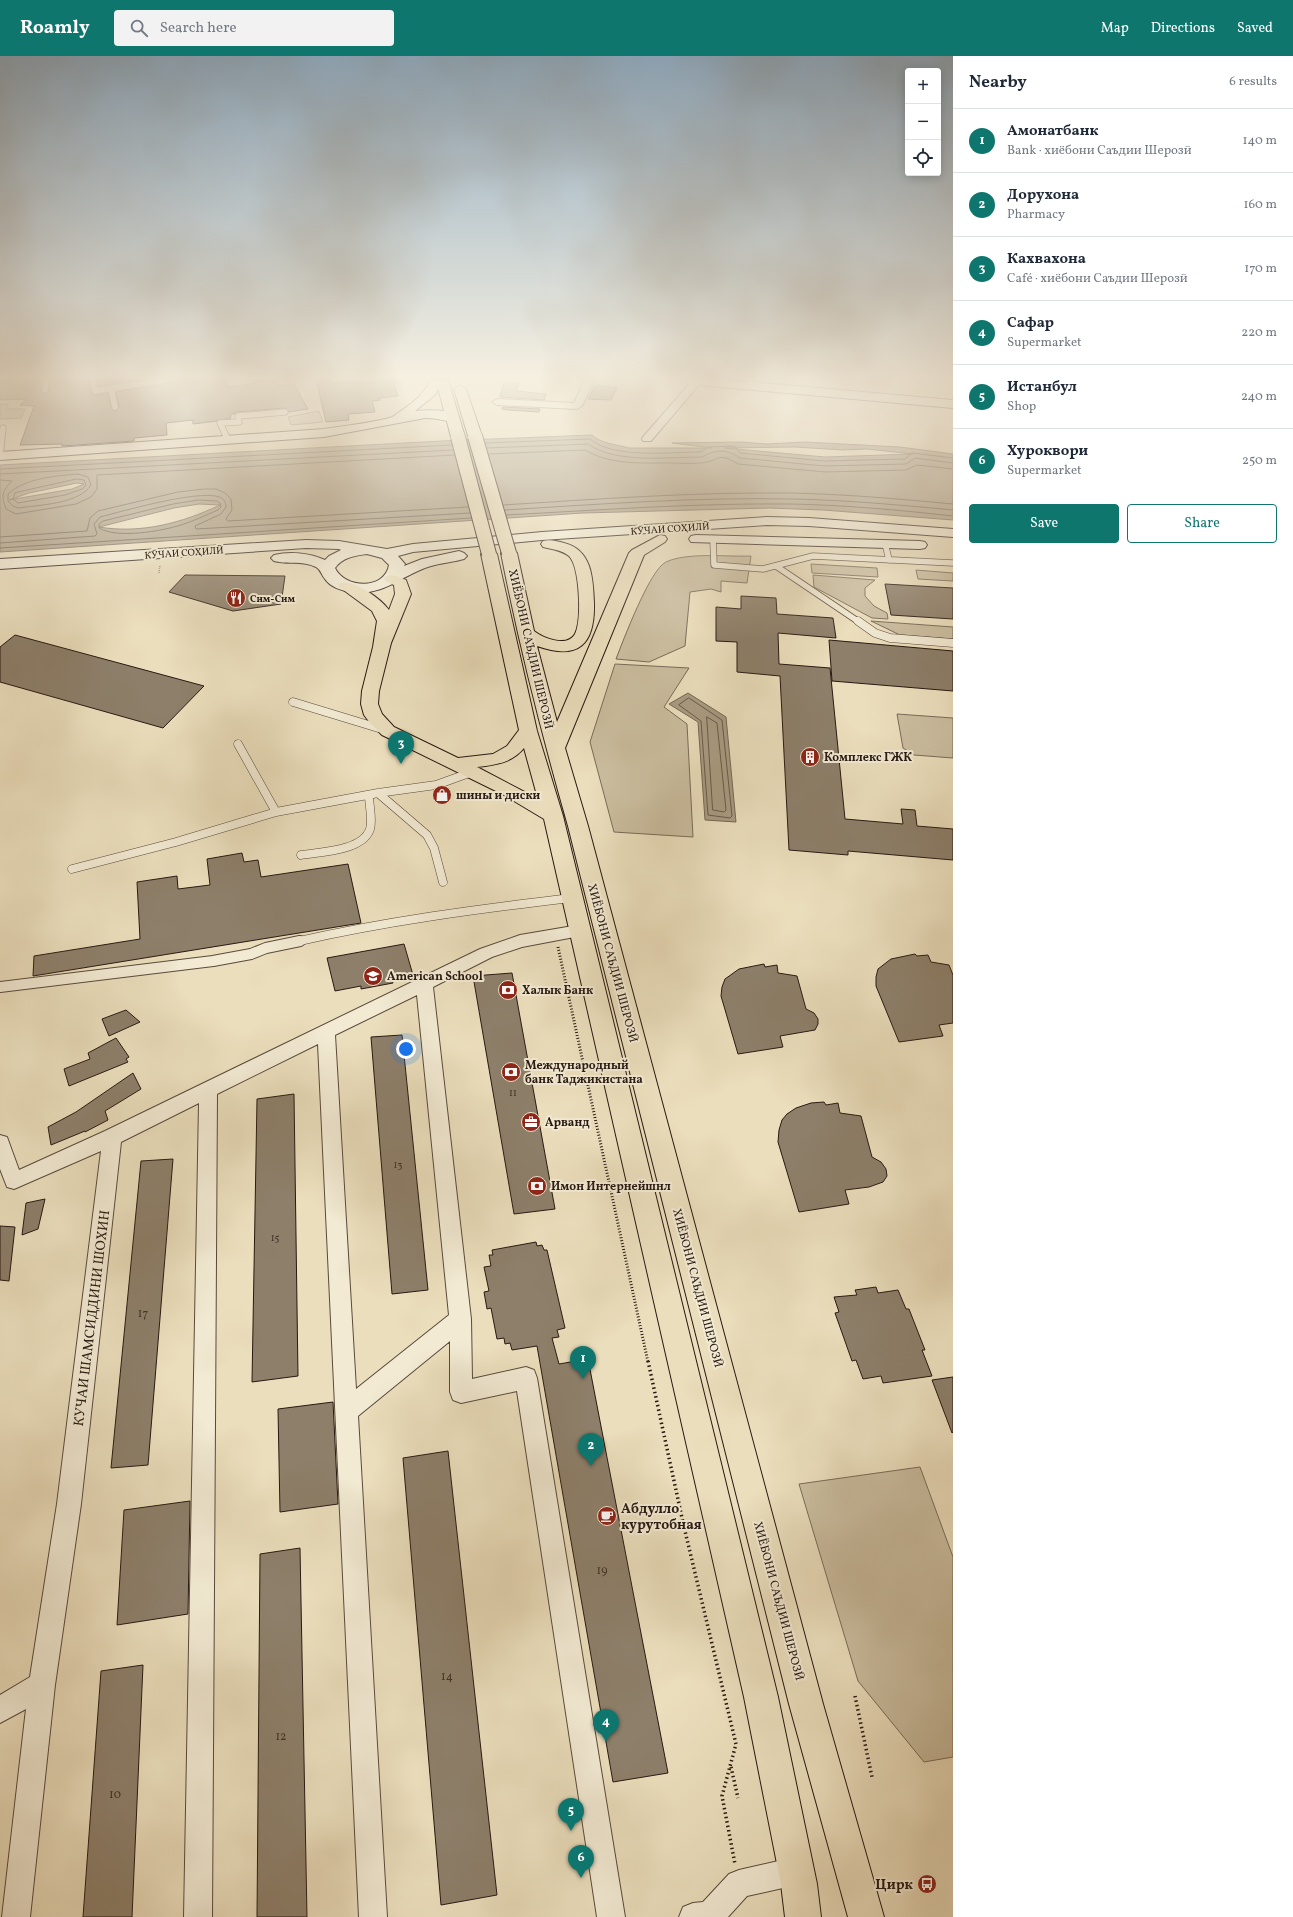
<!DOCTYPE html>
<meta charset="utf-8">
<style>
:root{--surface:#fff;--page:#f2f2f3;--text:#1f2937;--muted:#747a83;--line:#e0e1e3;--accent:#0f766e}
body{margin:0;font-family:Vollkorn,serif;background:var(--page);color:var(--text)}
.controls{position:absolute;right:12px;top:12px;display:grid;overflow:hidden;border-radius:4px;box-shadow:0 2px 10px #0003}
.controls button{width:36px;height:36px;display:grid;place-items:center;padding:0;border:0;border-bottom:1px solid var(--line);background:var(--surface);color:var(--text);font:20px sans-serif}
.you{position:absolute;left:406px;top:993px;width:14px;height:14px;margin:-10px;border:3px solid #fff;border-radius:50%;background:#1a73e8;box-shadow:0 0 0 6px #1a73e833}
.badge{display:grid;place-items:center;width:26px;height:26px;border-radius:50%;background:var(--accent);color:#fff;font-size:13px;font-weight:700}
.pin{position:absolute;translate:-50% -33px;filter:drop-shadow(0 1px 2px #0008)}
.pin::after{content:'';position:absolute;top:21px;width:14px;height:12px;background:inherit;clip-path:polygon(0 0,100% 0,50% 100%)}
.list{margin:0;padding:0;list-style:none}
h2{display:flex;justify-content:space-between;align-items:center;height:52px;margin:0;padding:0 16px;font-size:17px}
h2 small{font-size:13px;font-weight:400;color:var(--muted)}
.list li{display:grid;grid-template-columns:26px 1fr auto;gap:12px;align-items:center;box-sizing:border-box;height:64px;padding:0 16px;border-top:1px solid var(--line)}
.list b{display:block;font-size:15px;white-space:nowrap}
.list p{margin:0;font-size:13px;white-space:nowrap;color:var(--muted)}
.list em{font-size:13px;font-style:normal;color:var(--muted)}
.actions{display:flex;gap:8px;padding:12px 16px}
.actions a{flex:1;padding:9px 0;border:1px solid var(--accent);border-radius:4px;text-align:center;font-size:14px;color:var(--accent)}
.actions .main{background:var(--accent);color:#fff}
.icon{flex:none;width:22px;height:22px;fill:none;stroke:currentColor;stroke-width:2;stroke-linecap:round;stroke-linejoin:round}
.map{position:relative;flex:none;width:953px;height:1861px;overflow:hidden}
header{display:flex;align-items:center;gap:24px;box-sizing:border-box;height:56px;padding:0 20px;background:var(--accent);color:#fff}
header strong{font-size:19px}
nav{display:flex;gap:22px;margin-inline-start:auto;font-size:14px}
.search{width:280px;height:36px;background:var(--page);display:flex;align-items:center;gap:10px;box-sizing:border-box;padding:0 14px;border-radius:4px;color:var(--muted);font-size:15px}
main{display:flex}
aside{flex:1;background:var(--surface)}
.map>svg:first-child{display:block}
</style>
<header>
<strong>Roamly</strong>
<div class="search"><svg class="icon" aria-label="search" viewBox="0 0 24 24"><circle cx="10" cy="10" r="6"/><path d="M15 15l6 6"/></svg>Search here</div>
<nav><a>Map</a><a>Directions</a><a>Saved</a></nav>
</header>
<main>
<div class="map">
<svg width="953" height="1861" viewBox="0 0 953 1861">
<rect width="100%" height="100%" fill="#ebdebc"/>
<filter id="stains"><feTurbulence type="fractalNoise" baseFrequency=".005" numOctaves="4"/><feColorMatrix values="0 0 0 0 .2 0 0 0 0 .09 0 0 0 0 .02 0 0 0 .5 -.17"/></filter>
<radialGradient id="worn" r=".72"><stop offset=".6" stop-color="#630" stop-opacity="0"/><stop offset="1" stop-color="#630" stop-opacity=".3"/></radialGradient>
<path fill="#cabd9f" stroke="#796b58" d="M0 348H8L6 353H25L21 362 0 363Z
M319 355 323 366 291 369 288 361Z
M751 500 747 527 721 525V536L711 533 690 536 685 590 649 606 616 603C623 585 650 513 666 506 687 496 727 501 751 500Z
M811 508 877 512 878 521 812 517Z
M916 514 953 517V525L918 523Z
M813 519 875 524 865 532V540L874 550 887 557 888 563 872 562 814 531Z
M871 565 953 571V583L900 579Z
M615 608 689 612 664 651 687 668 693 781 614 776 590 686Z
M897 658 953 662V702L914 699 903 692Z
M920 1411 953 1501V1701L924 1706 858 1625 799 1428Z"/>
<path fill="#a99b82" stroke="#756755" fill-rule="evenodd" d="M592 379C601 388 616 388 629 392H712L672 387 741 386 766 388 805 386 900 391 953 398V464L823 454 769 452 583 457 0 496V409L441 385ZM795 391 843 394 867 393 913 398 825 401 725 392ZM77 427 84 428 72 433 9 444 29 437ZM199 448 220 449C182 467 141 478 99 471L174 452Z
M688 637 726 661 736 766 705 764 698 666 669 648Z"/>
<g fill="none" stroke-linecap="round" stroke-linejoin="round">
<path stroke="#685a4a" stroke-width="1" d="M485 387 590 383C613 403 671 396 701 396L708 391 734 390 740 397 824 405 905 403 912 397 953 402
M487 392 588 388C616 408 669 401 702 401 716 393 727 393 740 402L824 410 906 408 915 402 953 407
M489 398 585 394C610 409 642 407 670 407 680 407 691 408 701 407 720 405 717 395 738 408L825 416 906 414 917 409 953 413
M0 413 452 389
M0 418 453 394
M78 418 88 421 91 429C79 448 39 449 18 452L13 450 8 445V438C25 422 56 420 78 418Z
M77 423 84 424 86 429 82 433 65 439 18 447 13 443 15 437Z
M0 424 12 425C2 435 1 440 6 453L16 458 76 448 91 441 97 433V419L455 399
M199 444 217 445 220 447 221 451 218 454C206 459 194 465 181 469 162 475 117 483 99 472V468L103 465 173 448Z
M503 449C599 443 694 436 790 437 844 438 899 443 953 448
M505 454C601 448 697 441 793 443 846 444 900 449 953 454
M506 459C601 454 695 447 790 448 845 449 899 454 953 460
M0 481 87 475 90 462 98 455 178 436 204 433H216L225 437 231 443 232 454 226 463 228 465 468 451
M0 487 95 480 97 478 94 468 100 461C120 456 209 430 223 443 225 445 226 448 226 451L221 458 195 470 196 473 470 457
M0 492 471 462
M689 642 722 664 732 760 730 762 708 759 701 665 679 649Z
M707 661 717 667 726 754 724 756 713 754Z"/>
</g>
<path fill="#8d7f6a" stroke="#281912" d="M42 324 41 335 45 338 49 335 50 324H89L92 338 96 339 108 337 111 352 116 355 119 350 116 336 188 324H225L228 331 256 327 255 324H276L279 330 294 328 308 353 289 356 285 352 238 356 230 359 231 362 217 365 193 368V364L166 367 167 379 134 382V385L62 390V388L20 389 33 353 35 350 20 349 26 343 0 344V325Z
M97 324H141L98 330Z
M316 324H331L332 327 392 324 398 340 379 342 380 344 372 345 375 356 348 358 349 364 326 366Z
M504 326 519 327 516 335 546 338 544 344 500 341Z
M596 329 617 332 611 344 588 343Z
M503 351 540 353 539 356 508 354 502 353Z
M185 519 285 520 281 548 233 555 169 536Z
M885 528 953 532V563L891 559Z
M741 540 776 542 777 558 833 562 836 582 778 577 779 608 830 612 845 763 903 768 901 753 915 754 917 770 953 773V804L848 795V799L789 794 780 620 737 616V586L716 585V551L741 553Z
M15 579 204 630 163 672 0 626V591Z
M829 584 953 595V635L832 625Z
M242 797 244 806 258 804 261 821 348 808 361 867 33 920 34 900 140 883 137 826 177 820 178 833 210 829 207 803Z
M404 888 413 919 392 924 393 927 361 933V930L335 935 327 902Z
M915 898 917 900 928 899 931 906 949 909 953 919V967L939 969 943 980 899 986 876 930V921L878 913 891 903Z
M764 908 765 911 777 909 778 917 797 920 806 953 814 957 818 963V968L815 974 780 980 783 991 738 998 721 940 722 931 725 923 739 913Z
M512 917 555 1153 514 1158 473 920Z
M126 954 140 966 109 980 102 963Z
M402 979 428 1234 392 1238 371 981Z
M116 982 129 1001 126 1003 128 1006 69 1030 64 1013 90 1003 88 997Z
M133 1017 141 1033 105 1055 108 1064 85 1076V1075L51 1089 48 1071 76 1056Z
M294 1038 298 1320 252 1326 257 1043Z
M824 1046 826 1049 838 1047 840 1057 861 1060 872 1101 881 1106 886 1113 887 1120 883 1126 869 1131 845 1134 849 1148 799 1156 778 1086 779 1074 782 1064 787 1058 796 1052 811 1047Z
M173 1103 148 1409 111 1412 141 1105Z
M45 1143 38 1173 22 1179 26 1147Z
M0 1170 15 1171 9 1225 0 1224Z
M536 1186 537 1190 542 1189 544 1194H547L565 1272 557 1274 559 1281 552 1282 559 1308 588 1303 668 1717 613 1726 537 1290 512 1294 510 1287 505 1288 504 1282 497 1283 491 1252 487 1253 484 1236 489 1235 484 1211 491 1210 489 1199H493L492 1194Z
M876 1231 878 1237 898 1234 906 1253H909L925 1294H922L932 1320 883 1327 881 1320 863 1323 856 1304 852 1305 835 1257 839 1256 834 1241 857 1239 855 1234Z
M953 1321V1376L952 1377 932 1324Z
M333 1346 338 1448 280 1456 278 1353Z
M448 1395 497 1839 441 1849 403 1402Z
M190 1445 188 1558 117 1569 124 1454Z
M300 1492 307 1861H257L260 1498Z
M143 1609 132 1861H83L101 1615Z"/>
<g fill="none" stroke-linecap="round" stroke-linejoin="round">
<defs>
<path id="lane-far2" d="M93 324 95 335 168 324
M398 324H400
M751 324V330
M111 333 115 351
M45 334 46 324
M228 384 220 367 239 366 238 360 285 356
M0 400 3 372
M713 484 714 509 763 513 813 500 953 507
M885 487 889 504
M776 510 859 566"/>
<path id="lane-far1" d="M858 565 875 577 890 582 953 587
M293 646 385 674
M238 688 276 756
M378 737 427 779 434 792 443 826
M301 799C320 796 363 795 370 773 373 763 369 750 369 739
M72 813 176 786 276 756 378 737 436 729 472 716
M295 886C386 865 478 853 571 842"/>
<path id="lane" d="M0 931 213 905 251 898 266 892 300 885"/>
<path id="street" d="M585 324H595L582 350 577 353 497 349 492 346 497 343 574 347Z
M693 324 702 325 651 385H643L642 383 643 381Z
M579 869 585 871 587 875 585 879 522 891 492 901 433 931 471 1263 472 1323 526 1311 534 1314 537 1322 625 1861H597L517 1335 461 1347 453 1344 450 1336V1285L358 1360 387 1861H359L318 988 217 1038 212 1861H184L199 1047 121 1086 81 1448 55 1629 30 1861H2L26 1653 0 1667V1639L30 1621 57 1448 101 1095 14 1133 7 1131 0 1113V1079L7 1081 19 1114 105 1075 480 893 520 879ZM417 939 449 1259 356 1333 335 979Z
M796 1801 806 1805 810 1815 806 1825 796 1829 747 1840 728 1861H679L683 1851 693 1847 703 1846 729 1818 739 1814Z"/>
<path id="secondary" d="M430 324H442L436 338 415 355C426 354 452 352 459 362L458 365C450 367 435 361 425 362L324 381 0 404V396L324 373C336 371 387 365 394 360 406 351 425 340 430 324Z
M682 324H727L953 344V352L688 328Z
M767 461 809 462 953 473V481L809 470 767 469 542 484 413 496 398 500 405 508 404 510 422 503 459 495 464 497 467 500 464 503C453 506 442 507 431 510 403 518 383 541 352 536 342 535 330 531 325 523 321 518 321 514 316 511 302 504 288 509 274 505L271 502 274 499C290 495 310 497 325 504L329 500 341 494 339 493 306 492 0 513V503L306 484 339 485 387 493 413 488 542 476ZM367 498 382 502 389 509C385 534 345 533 335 512 343 501 354 500 367 498Z
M696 479 920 485 925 486 927 489 925 492 920 493 691 486 689 483 691 480Z"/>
<path id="highway" d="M436 324H448L465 381 463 384H453L451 381Z
M460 329 466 333 482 380 480 383H470L468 380 454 333Z
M660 479 665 480 667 483 665 486 644 499 565 692 588 770 823 1648 884 1861H848L789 1648 568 770C542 679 519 589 501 497L504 494H514L517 497 534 575C543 582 567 592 575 578 582 564 580 511 569 500 562 494 551 493 543 491L541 488 543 485C550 483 557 485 564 487 592 494 593 522 594 547 595 588 579 605 537 590L557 666 629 497 632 494Z
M489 493 494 495 497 498 537 675 563 760 778 1641 817 1828 821 1861H785L781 1828 744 1641 544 763 504 739 382 679 370 667 364 659 361 648 362 635 373 591 377 565 372 555 338 530 341 527C354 523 381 543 389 554L395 538 394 529 387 526 384 523 387 520C394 518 399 521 406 524L411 538 391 587 379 635 378 648 382 658 394 671 458 702 493 698 507 690 519 674 481 498 484 495ZM524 692 538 743 477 711C495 709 512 707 524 692Z"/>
</defs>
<use href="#lane-far2" stroke="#594a3c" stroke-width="7"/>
<use href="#lane-far1" stroke="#594a3c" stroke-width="9"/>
<use href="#lane" stroke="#594a3c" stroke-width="12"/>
<use href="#street" stroke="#594a3c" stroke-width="2"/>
<use href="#secondary" stroke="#281912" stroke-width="2"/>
<use href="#highway" stroke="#281912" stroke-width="2"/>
<path stroke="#281912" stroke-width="1.5" stroke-dasharray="0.5 1.5" stroke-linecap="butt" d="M159 517 160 509"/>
<path stroke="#281912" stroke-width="3" stroke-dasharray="1 2" stroke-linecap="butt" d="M558 891 648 1306"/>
<path stroke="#281912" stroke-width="3.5" stroke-dasharray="1.5 3" stroke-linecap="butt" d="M648 1305 684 1471 736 1688 722 1740 735 1808
M855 1640 872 1721
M731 1711 738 1742"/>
<use href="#lane-far2" stroke="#f2ead3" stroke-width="5.5"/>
<use href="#lane-far1" stroke="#f2ead3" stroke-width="8"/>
<use href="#lane" stroke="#f2ead3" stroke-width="10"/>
<use href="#street" fill="#f2ead3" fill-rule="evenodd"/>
<use href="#secondary" fill="#f2ead3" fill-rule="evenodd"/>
<use href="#highway" fill="#ebdebc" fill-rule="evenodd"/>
<defs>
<path id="highway-bridge" d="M475 380 509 497
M458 381 489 498"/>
</defs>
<use href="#highway-bridge" stroke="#281912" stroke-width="16" stroke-linecap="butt"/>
<use href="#highway-bridge" stroke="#ebdebc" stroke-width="14"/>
</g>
<linearGradient id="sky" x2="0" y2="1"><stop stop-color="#8faabf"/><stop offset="0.55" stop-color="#f6f0e1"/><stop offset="1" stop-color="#f6f0e1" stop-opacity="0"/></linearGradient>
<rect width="953" height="584" fill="url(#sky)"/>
<defs>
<symbol id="restaurant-disc" viewBox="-11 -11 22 22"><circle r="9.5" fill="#8f2418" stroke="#f2ead3"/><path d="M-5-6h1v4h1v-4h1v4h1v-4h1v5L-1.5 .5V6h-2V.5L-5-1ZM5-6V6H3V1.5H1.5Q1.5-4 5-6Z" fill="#fff"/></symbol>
<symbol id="building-disc" viewBox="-11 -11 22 22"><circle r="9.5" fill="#8f2418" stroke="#f2ead3"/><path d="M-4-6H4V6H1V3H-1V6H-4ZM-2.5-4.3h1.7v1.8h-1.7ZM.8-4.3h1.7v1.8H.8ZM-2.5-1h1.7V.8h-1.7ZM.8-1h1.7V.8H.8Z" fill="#fff"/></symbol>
<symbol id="shop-disc" viewBox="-11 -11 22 22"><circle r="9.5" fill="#8f2418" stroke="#f2ead3"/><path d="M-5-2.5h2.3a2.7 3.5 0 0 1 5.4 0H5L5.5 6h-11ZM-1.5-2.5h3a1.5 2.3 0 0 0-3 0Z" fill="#fff"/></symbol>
<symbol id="school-disc" viewBox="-11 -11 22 22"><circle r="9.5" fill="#8f2418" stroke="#f2ead3"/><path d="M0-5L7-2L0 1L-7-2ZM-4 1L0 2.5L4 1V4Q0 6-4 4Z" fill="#fff"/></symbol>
<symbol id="bank-disc" viewBox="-11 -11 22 22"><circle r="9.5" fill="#8f2418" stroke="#f2ead3"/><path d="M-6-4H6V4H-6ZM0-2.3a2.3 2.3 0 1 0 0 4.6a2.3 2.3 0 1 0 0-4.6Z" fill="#fff"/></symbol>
<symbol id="office-disc" viewBox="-11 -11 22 22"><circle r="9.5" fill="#8f2418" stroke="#f2ead3"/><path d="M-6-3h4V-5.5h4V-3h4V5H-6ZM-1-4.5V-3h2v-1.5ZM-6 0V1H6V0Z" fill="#fff"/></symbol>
<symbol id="cafe-disc" viewBox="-11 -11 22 22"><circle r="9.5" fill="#8f2418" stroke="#f2ead3"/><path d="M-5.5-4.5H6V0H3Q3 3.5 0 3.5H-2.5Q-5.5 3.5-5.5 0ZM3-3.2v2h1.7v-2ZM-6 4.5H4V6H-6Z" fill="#fff"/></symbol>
<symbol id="bus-disc" viewBox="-11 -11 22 22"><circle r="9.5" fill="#8f2418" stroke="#f2ead3"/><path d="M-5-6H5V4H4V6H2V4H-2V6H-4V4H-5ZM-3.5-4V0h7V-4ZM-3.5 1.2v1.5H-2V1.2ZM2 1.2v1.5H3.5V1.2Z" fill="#fff"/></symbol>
</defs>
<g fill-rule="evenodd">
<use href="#restaurant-disc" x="225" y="531" width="22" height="22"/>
<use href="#building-disc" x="799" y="690" width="22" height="22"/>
<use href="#shop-disc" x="431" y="728" width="22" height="22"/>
<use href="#school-disc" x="362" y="909" width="22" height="22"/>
<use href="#bank-disc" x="497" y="923" width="22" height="22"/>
<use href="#bank-disc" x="500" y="1005" width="22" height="22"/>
<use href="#office-disc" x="520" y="1055" width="22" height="22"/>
<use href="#bank-disc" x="526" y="1119" width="22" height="22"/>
<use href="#cafe-disc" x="596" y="1449" width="22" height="22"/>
<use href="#bus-disc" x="916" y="1817" width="22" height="22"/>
</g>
<g text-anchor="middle" stroke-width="4" stroke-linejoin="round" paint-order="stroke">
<g font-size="10" fill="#281912" stroke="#f2ead3">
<text transform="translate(670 472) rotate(-4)" y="4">КӮЧАИ СОҲИЛӢ</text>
<text transform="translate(184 496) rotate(-4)" y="4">КӮЧАИ СОҲИЛӢ</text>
</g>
<g font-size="10" font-weight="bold" fill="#281912" stroke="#f2ead3" text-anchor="start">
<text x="250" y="546">Сим-Сим</text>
</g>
<g font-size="10" fill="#413228">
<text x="513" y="1040">11</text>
<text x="398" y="1112">13</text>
<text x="275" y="1185">15</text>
</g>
<g font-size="12" fill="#281912" stroke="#f2ead3">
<text transform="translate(531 593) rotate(77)" y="4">ХИЁБОНИ САЪДИИ ШЕРОЗӢ</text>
<text transform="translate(613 907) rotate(75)" y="4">ХИЁБОНИ САЪДИИ ШЕРОЗӢ</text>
<text transform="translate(698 1232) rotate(75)" y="4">ХИЁБОНИ САЪДИИ ШЕРОЗӢ</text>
<text transform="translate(779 1545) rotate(75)" y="4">ХИЁБОНИ САЪДИИ ШЕРОЗӢ</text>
</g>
<g font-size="12" font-weight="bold" fill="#281912" stroke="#f2ead3" text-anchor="start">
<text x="824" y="705">Комплекс ГЖК</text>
<text x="456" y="743">шины и диски</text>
<text x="387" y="924">American School</text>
<text x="522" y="938">Халык Банк</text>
<text x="525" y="1013">Международный<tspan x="525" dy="14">банк Таджикистана</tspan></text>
<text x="545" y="1070">Арванд</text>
<text x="551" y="1134">Имон Интернейшнл</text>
</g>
<g font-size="12" fill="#413228">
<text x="143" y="1261">17</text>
<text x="602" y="1518">19</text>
<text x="447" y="1624">14</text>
<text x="281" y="1684">12</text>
<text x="115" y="1742">10</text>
</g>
<g font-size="14" fill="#281912" stroke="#f2ead3">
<text transform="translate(91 1262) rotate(-83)" y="5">КУЧАИ ШАМСИДДИНИ ШОХИН</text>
</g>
<g font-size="14" font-weight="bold" fill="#281912" stroke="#f2ead3" text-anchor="start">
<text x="621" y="1457">Абдулло<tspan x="621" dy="16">курутобная</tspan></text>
<text x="913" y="1833" text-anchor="end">Цирк</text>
</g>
</g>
<rect width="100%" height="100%" filter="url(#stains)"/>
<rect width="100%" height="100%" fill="url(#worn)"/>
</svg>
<div class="controls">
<button>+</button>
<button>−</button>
<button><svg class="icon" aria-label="locate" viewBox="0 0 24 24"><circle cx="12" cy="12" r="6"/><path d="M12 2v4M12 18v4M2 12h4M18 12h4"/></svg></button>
</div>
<div class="you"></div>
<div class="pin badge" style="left:583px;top:1323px">1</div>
<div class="pin badge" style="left:591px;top:1410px">2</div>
<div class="pin badge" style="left:401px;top:708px">3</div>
<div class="pin badge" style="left:606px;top:1686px">4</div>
<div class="pin badge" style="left:571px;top:1775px">5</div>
<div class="pin badge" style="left:581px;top:1822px">6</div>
</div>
<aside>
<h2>Nearby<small>6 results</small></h2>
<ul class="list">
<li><span class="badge">1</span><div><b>Амонатбанк</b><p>Bank · хиёбони Саъдии Шерозӣ</p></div><em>140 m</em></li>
<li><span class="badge">2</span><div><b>Дорухона</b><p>Pharmacy</p></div><em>160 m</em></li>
<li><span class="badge">3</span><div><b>Кахвахона</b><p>Café · хиёбони Саъдии Шерозӣ</p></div><em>170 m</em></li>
<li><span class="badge">4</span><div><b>Сафар</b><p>Supermarket</p></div><em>220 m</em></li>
<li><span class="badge">5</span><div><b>Истанбул</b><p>Shop</p></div><em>240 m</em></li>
<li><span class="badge">6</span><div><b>Хуроквори</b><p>Supermarket</p></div><em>250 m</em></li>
</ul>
<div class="actions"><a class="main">Save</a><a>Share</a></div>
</aside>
</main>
